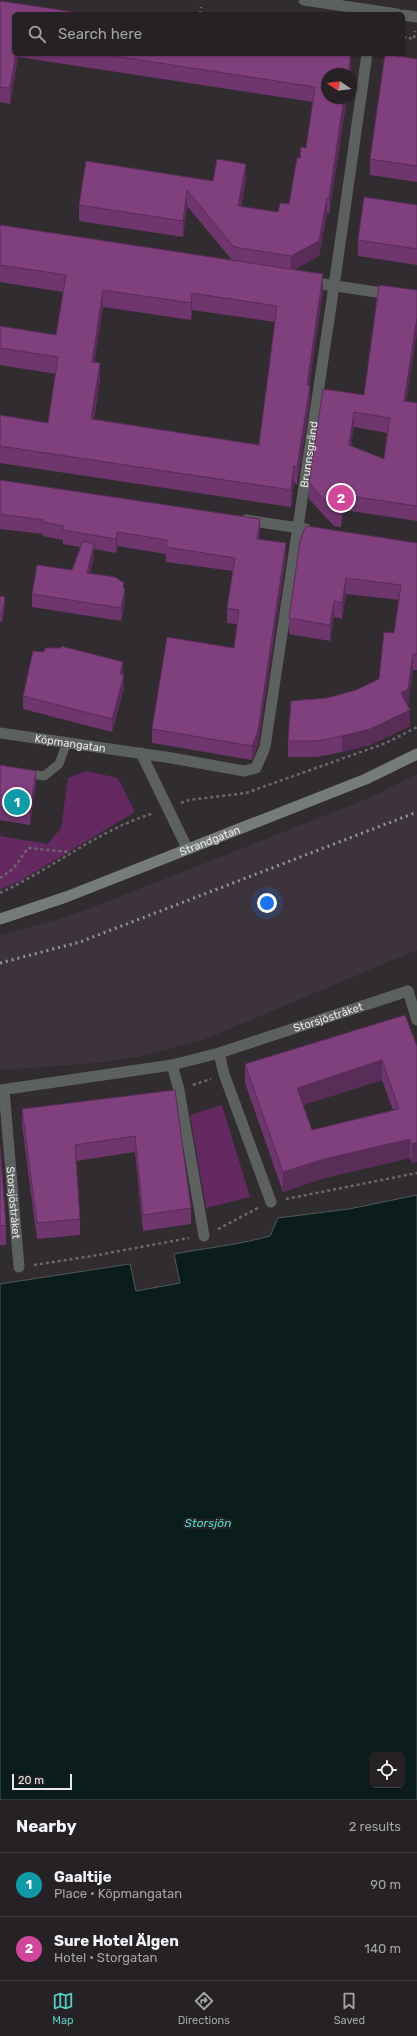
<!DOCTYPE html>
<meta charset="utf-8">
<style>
:root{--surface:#252124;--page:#312e31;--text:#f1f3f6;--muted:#a3a3a6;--line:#423e41;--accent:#56cec3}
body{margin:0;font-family:Rubik,sans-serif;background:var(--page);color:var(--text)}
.controls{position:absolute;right:12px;bottom:12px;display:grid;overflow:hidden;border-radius:6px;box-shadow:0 1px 3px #0004}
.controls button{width:36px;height:36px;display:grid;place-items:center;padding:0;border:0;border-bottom:1px solid var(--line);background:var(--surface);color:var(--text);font:20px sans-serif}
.compass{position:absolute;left:321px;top:68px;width:36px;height:36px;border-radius:50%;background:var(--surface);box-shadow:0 1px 3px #0004;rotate:283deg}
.scale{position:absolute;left:12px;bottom:10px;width:60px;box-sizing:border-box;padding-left:4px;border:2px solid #ebe7ea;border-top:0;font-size:11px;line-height:14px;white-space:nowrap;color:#ebe7ea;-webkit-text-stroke:3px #272226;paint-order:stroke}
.you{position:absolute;left:267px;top:903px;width:14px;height:14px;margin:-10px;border:3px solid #fff;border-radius:50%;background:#1a73e8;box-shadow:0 0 0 6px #1a73e833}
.badge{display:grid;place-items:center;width:26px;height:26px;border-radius:50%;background:var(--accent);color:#fff;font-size:13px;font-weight:700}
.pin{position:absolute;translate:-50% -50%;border:2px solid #fff;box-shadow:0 1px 4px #0006}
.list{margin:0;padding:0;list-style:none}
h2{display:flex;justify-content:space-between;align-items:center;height:52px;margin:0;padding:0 16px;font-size:17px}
h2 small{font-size:13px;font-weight:400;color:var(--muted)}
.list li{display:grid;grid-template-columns:26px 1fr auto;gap:12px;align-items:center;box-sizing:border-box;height:64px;padding:0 16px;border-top:1px solid var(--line)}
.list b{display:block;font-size:15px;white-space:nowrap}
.list p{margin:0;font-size:13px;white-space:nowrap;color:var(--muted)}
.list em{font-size:13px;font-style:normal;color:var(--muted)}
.icon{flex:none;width:22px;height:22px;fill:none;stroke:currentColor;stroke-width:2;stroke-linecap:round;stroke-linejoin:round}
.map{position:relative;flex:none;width:417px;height:1800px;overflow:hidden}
.search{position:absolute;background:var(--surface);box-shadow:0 1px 3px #0004;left:12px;right:12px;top:12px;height:44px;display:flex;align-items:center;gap:10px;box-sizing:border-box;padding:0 14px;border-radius:6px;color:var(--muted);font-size:15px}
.sheet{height:180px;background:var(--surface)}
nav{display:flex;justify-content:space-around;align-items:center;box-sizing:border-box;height:56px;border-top:1px solid var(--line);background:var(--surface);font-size:11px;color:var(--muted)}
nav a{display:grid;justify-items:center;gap:2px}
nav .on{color:var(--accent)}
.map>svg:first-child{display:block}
</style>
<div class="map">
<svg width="417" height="1800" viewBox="0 0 417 1800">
<rect width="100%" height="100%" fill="#312c30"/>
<path fill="#3d333c" d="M417 774V950L203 1040 142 1056 97 1063 0 1070V935L59 919 96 906 372 797Z"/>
<path fill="#632960" d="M86 771 118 778 135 812 20 881 0 890V836L48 844 61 828 68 778Z
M222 1105 250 1197 206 1208 190 1115Z"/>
<path fill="#0b1d1b" stroke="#4e5a59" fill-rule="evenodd" d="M417 1195V1800H0V1284L130 1264 136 1291 180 1283 174 1254C206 1248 238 1245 270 1236L278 1218 349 1209ZM372 1755H402V1785H372Z"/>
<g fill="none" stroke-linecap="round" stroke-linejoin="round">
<path stroke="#6c676b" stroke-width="2.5" stroke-dasharray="3 3" stroke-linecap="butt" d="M200 14 201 7
M403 37 414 39 415 31
M181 803 189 800 246 793 386 743 417 727
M0 878 13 869 28 848 70 852
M0 893C52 869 98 830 154 813
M193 1085 211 1079
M286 1199 417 1173
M218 1229 258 1208
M34 1265 98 1255 189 1238"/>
<path stroke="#5c605f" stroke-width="9" d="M0 770 44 776 59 764 67 742"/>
<g stroke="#5c605f" stroke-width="11">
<path d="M304 0 397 14"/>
<path d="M403 15 417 17"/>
<path d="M309 282 417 298"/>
<path d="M246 520 306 529"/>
<path id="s1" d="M0 733 172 758 244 771 256 768 265 747 334 286 367 54"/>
<path d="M141 753 187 848"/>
<path d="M219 1053 224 1074 271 1202"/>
<path d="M172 1065 179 1090 204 1236"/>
<path id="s2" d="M0 1090 172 1065 219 1053 408 991 417 1020"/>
<path id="s3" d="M4 1090 19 1267"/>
</g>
<path stroke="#767c7b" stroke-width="11" id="s4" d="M0 919 66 897 366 779 417 754"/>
<path stroke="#969295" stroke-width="3" stroke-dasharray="2 4" stroke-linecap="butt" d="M0 963 80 942 417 812"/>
</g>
<path fill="#6e366c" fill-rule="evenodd" d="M0 1 14 14V54H351V68L350 74H327V98H347L329 214 327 213 319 256 294 270 323 291 309 385 310 402 297 485 294 482 291 507 0 463V415L48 423 56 374 0 365V326L56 335 63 292 0 282V225L232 260 187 206 183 237 79 221V205L213 181 246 179 241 207 278 212 289 204 300 158 306 148 313 102 18 57 10 104 0 102ZM103 307 191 320 192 310 275 322 259 445 94 419 100 380 94 362Z
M417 59V182L370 175V159Z
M417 205V265L358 256V240Z
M323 389 417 403V521L344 510 341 527 334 526 309 499V483ZM354 427 387 433 384 459 351 446Z
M0 480 260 533 259 539 286 557 258 745 252 760 152 743V729L234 648 237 624 227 623V608L233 571 166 562V554L117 546 116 553 94 549V557L90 573 124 588 125 602 121 621 32 607V594L72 570 80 547 63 544V540L43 536V534L0 529Z
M300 541 417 543V670H413L408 705 410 726 370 745 342 752 317 757H288V741L327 698 356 690 379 679 394 633 399 600 346 594 342 619 334 617 330 641 289 634V618Z
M0 596 5 606 2 622H0Z
M123 675 124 688 112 732 23 709V696Z
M0 765 36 784 30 825 0 820Z
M417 1046V1162L412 1163 410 1158 324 1178 283 1192 245 1083V1064ZM382 1080 393 1110 312 1130 303 1105Z
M175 1090 191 1208V1224L143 1231 135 1152 76 1161 80 1219V1235L37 1239 22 1125V1109Z
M0 1146 6 1225V1245H0Z"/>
<path fill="#5a2c58" d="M16 54H18V57L10 104V88Z
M351 54V68L350 74H348Z
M344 98H347L329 214V198Z
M246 164V179L238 222V206Z
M187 190V206L183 237V221Z
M327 198V213L319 256 291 271V256Z
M323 274V291L307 402V385Z
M103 290V307L92 379V362Z
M192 293V310L191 320V303Z
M417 318V334L404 416V401Z
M100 363V380L91 436V419Z
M310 385V402L297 485V468Z
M354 412V427L349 460V445Z
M294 465V482L291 507V490Z
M344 495V510L341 527V512Z
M260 519V533L257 553V539Z
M117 532V546L116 553V539Z
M286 543V557L258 745 252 760V746Z
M94 544V557L87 586V573Z
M346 578V594L342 619V603Z
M124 583V595L125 589V602L121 621V608Z
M5 597V606L2 622V613Z
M334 601V617L330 641V625Z
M413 654V670L408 705 401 709V693Z
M123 662V675L120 674Z
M124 675V688L112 732V719Z
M410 710V726L370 745 342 752V736Z
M36 771V784L30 825V812Z
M382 1060V1080L297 1107V1088Z
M410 1139V1158L324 1178 283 1192V1172L324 1159Z
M417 1142V1162L412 1163V1144Z"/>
<path fill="#803f7d" stroke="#5a2c58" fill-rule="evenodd" d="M0 1 88 14H14V54H16L10 88 0 87Z
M101 54H351L348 74H327V98H344L329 198H327L319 241 291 256 234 247 187 190 183 221 79 205 86 161 213 181 217 159 246 164 238 206 278 212 280 203 289 204 297 158H300L301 147 306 148 315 87Z
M385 54 417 59V166L370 159Z
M364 197 417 205V249L358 240Z
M0 225 323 274 307 385H310L297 468 294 465 291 490 0 446V415L48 423 58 357 0 348V326L56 335 66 275 0 265ZM103 290 191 303 192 293 277 306 259 445 91 419 100 363 92 362Z
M379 285 417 290V318L404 401 417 403V506L344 495 341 512 334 511 309 483 323 389 364 395ZM354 412 390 418 384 459 349 445Z
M0 480 260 519 257 539 286 543 258 731 252 746 152 729 167 637 234 648 239 610 227 608 235 558 166 547 167 540 117 532 116 539 63 530 64 526 43 522V520L0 514Z
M307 526 417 543V654H413L408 689 401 693 410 710 370 729 342 736 317 741H288L291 701 327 698 356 690 379 679 384 632 394 633 401 585 346 578 342 603 334 601 330 625 289 618 300 541 304 530Z
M83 541 94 544 87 573 115 577 124 583 123 588 125 589 121 608 32 594 37 565 72 570Z
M0 596 5 597 2 613 0 612Z
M61 646 123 662 120 674 124 675 112 719 23 696 33 651 44 652 45 648H61Z
M0 765 36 771 30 812 0 807Z
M405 1015 417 1046V1142L412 1144 410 1139 324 1159 283 1172 245 1064ZM382 1060 399 1109 312 1130 297 1088Z
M175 1090 191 1208 143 1215 135 1136 75 1145 80 1219 37 1223 22 1109Z
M0 1146 6 1225 0 1226Z"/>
<g text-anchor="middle" stroke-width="4" stroke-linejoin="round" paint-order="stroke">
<g font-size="11" fill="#ebe7ea" stroke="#272226">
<text dy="4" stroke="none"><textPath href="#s1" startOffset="578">Brunnsgränd</textPath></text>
<text dy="4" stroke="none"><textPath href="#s1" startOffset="71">Köpmangatan</textPath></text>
<text dy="4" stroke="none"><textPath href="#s4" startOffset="224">Strandgatan</textPath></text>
<text dy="4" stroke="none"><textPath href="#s2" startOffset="337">Storsjöstråket</textPath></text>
<text dy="4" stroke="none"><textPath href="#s3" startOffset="113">Storsjöstråket</textPath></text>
</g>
<g font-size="12" font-style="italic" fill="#4cdbce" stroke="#272226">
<text x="208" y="1527">Storsjön</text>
</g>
</g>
</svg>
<div class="controls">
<button><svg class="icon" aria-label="locate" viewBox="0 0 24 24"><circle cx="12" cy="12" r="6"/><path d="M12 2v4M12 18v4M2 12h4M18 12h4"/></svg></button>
</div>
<svg class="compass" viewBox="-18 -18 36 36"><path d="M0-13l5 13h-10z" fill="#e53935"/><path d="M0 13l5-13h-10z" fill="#a3a3a6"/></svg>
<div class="scale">20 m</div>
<div class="you"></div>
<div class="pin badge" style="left:17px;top:802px;background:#0f9aa8">1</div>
<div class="pin badge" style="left:341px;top:498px;background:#d1479c">2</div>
<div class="search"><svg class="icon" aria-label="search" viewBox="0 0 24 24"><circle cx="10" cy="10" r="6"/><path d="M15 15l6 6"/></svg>Search here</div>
</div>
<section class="sheet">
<h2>Nearby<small>2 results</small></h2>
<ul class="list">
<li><span class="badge" style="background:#0f9aa8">1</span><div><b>Gaaltije</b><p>Place · Köpmangatan</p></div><em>90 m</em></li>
<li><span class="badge" style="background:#d1479c">2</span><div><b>Sure Hotel Älgen</b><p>Hotel · Storgatan</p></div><em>140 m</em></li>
</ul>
</section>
<nav>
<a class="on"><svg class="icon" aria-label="map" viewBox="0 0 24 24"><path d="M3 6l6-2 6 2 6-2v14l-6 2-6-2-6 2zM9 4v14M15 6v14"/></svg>Map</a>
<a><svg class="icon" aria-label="directions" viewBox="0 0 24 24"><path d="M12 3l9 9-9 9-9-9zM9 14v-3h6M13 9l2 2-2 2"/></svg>Directions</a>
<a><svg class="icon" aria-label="saved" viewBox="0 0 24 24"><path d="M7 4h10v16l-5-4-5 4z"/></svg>Saved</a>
</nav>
